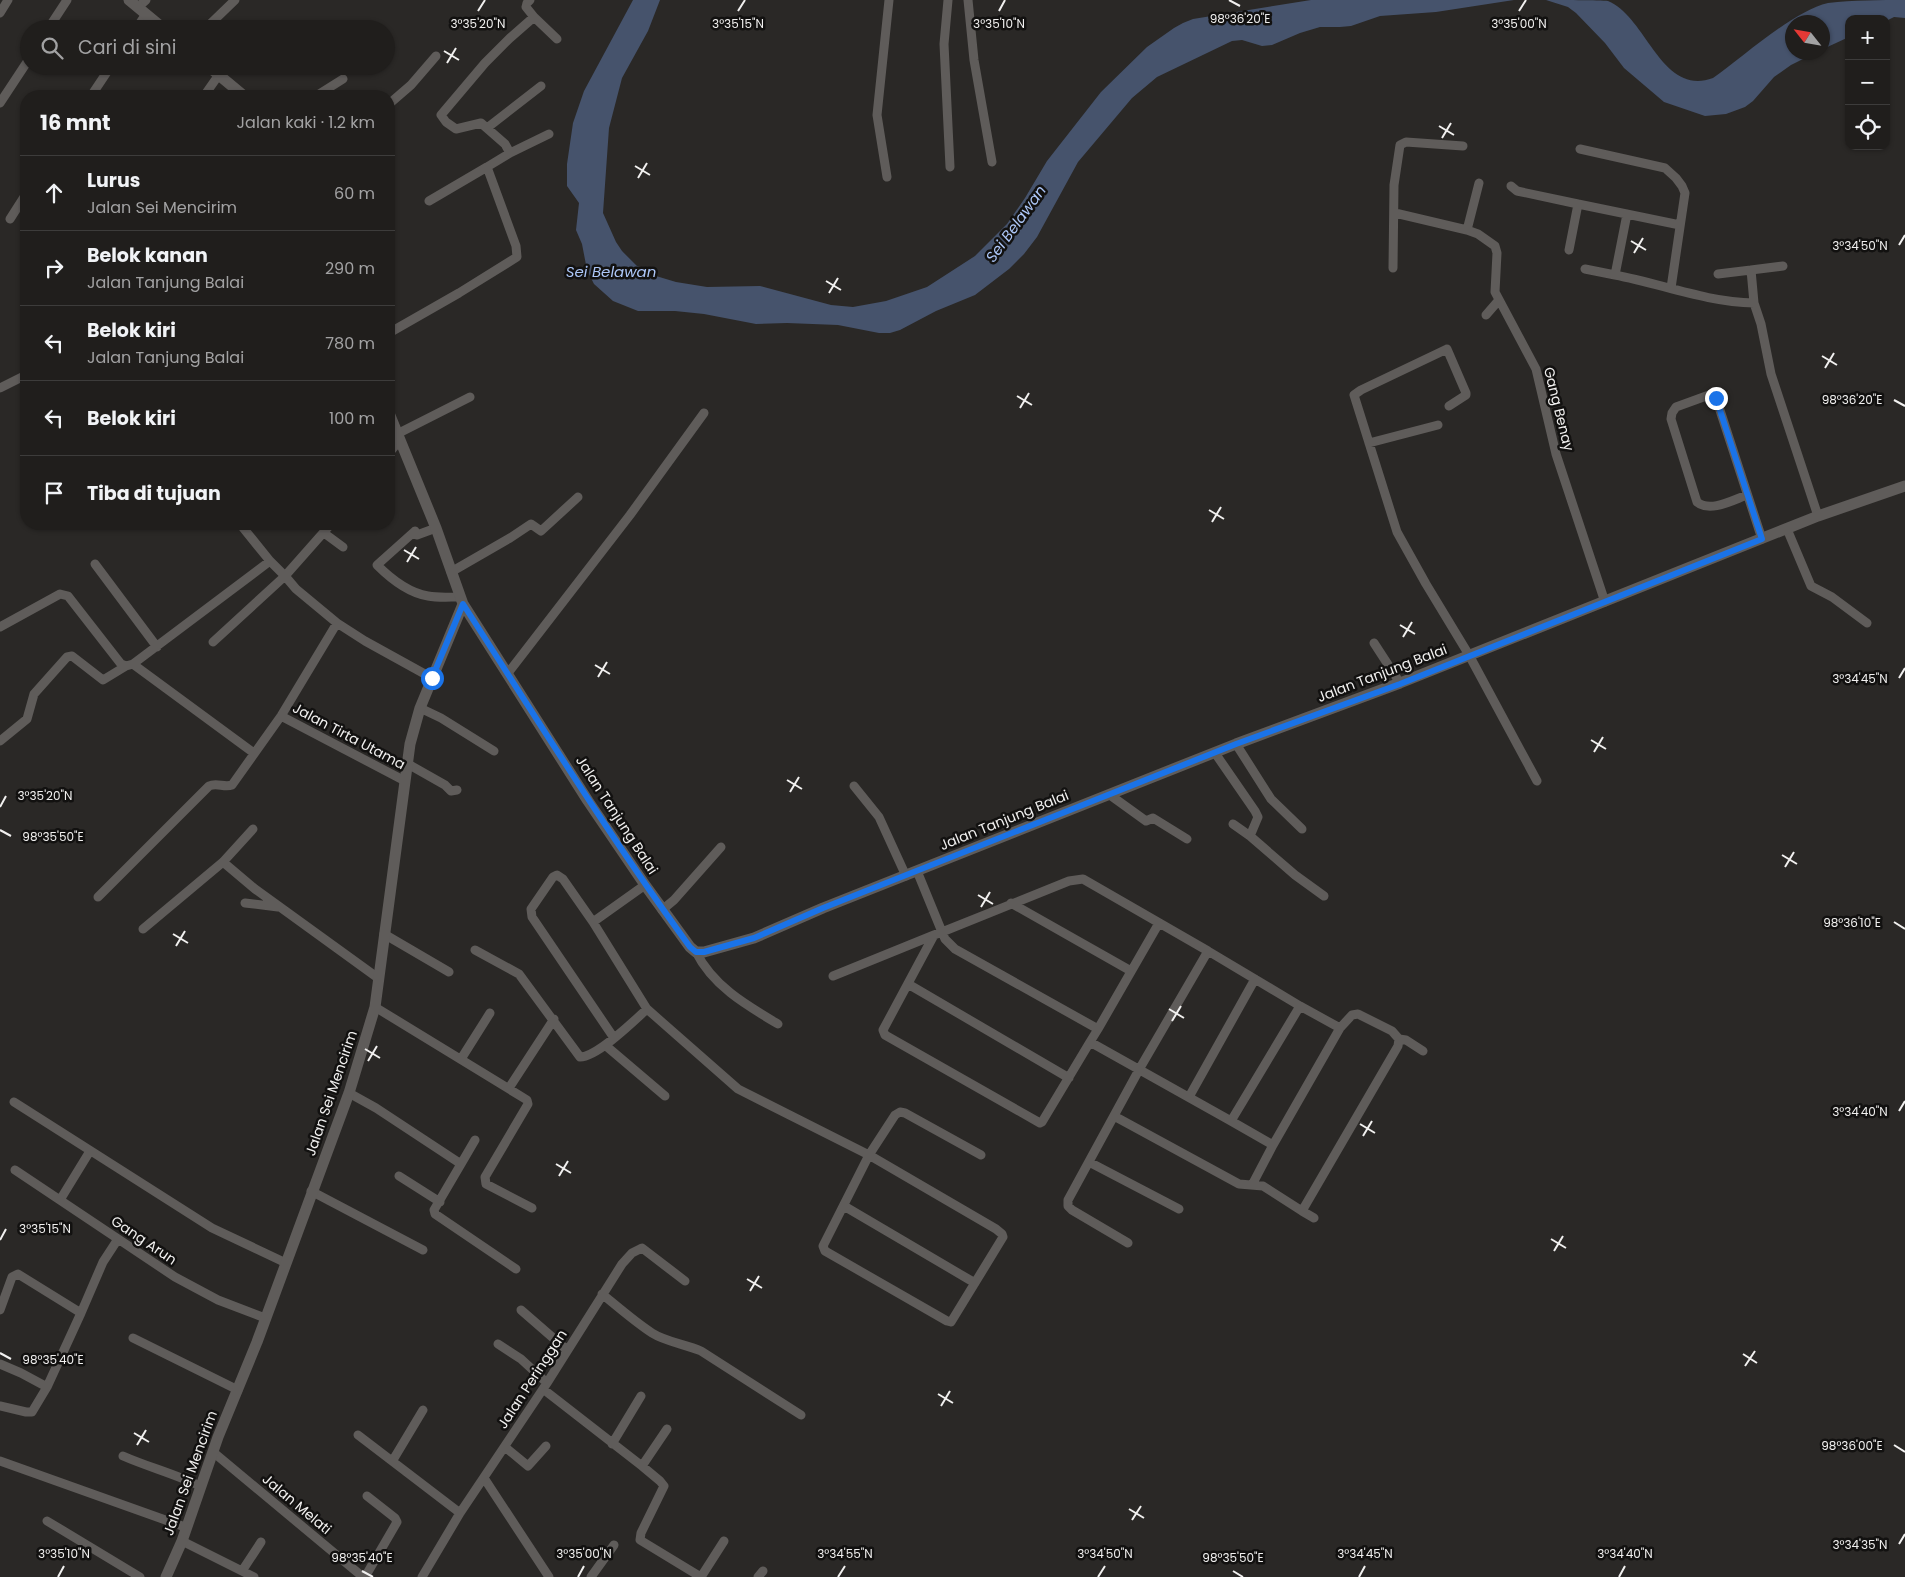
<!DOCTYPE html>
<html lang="id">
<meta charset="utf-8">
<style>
:root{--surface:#201e1c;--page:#2d2b29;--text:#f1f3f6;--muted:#a2a2a3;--line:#3d3c3b}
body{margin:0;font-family:Poppins,sans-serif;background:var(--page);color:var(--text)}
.controls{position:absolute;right:15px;top:15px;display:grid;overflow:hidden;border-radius:10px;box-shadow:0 1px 4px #0004}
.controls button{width:45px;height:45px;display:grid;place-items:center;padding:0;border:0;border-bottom:1px solid var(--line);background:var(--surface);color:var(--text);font:25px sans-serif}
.compass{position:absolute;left:1785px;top:15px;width:45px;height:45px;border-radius:50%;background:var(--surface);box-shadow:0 1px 4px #0004;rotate:301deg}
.stop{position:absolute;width:15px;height:15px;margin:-11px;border:4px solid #1a73e8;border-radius:50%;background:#fff}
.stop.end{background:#1a73e8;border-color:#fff;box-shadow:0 1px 5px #0008}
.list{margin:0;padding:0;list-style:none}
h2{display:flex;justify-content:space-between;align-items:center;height:65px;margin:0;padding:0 20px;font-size:21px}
h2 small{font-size:16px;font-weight:400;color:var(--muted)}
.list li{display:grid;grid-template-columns:32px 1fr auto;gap:15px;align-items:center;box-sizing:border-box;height:75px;padding:0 20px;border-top:1px solid var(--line)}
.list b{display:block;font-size:19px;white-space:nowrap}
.list p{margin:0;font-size:16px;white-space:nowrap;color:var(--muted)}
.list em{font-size:16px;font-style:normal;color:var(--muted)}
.icon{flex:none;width:28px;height:28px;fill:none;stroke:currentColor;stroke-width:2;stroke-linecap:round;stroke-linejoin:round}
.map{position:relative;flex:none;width:1905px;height:1577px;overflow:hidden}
.search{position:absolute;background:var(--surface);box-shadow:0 1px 4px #0004;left:20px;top:20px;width:375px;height:55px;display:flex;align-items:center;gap:12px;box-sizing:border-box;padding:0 18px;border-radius:28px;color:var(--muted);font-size:19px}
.panel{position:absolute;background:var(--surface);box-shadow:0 1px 4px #0004;left:20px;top:90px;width:375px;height:440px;border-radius:20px}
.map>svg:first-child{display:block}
</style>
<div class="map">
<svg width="1905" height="1577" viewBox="0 0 1905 1577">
<rect width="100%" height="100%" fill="#2a2826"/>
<path fill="#46536c" d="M633 0H660L648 31 622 78 609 128 603 213 616 242 622 251 637 266 656 276 676 282 707 287 760 286 831 305 853 307 886 301 927 287 975 256 1007 224 1025 198 1047 161 1101 92 1147 47 1174 28 1183 23 1193 19 1311 0H1514L1436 12 1380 16 1351 26 1340 27H1320L1300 33 1272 45 1262 46 1242 40 1232 41 1157 77 1132 98 1078 162 1037 237 1024 254 1009 269 975 295 936 311 900 330 890 333H879L838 325 787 323 756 324 704 314 675 311H638L613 301 594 284 587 270 582 244 576 230 579 203 567 186V164L573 123 584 91Z
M1546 0C1557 0 1601 0 1608 1 1647 17 1661 97 1713 78 1743 57 1793 11 1828 3 1853 0 1880 0 1905 0V18L1894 17 1886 21V19H1849V37L1823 49 1822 22H1792V52L1815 53 1791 65 1774 77 1753 101 1745 107 1726 114 1705 116 1664 102 1624 68 1605 43 1576 13 1568 7Z"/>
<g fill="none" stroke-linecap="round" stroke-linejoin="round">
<path stroke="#5f5c5a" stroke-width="9" d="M948 0 944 44 950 167
M968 0 974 60 992 162
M138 7 146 0
M0 13 8 0
M534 17 557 39
M48 29 67 0
M136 29 146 14
M205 29 235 0
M91 96 111 66
M204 96 218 76
M316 96 343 79
M0 103 29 59
M389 104 411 85 436 56
M487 128 541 86
M1580 149 1665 168 1676 178 1682 186 1685 193 1671 288
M510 153 505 144 481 123 456 129 446 122 441 115 485 63 510 38 534 17 526 7 527 3 530 0
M887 177 877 115 889 0
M1479 183 1467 230 1478 234 1495 246 1497 253 1495 292 1536 369 1556 454 1605 602
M1511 186 1517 191 1578 204
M429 201 487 167
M1395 213 1467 230
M1627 214 1615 275C1662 284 1706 302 1754 303L1761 324 1771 374 1818 516
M10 219 26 194
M1569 250 1578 204 1680 225
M1393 268 1394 185 1400 145 1406 142 1463 146
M1585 269 1615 275
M1751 270 1783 266
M1718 274 1751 270 1754 303
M1486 315 1499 300
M389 333 459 293 517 257 516 246 487 167 510 153 549 134
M0 388 26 375
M1449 406 1466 395V393L1447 349 1361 390 1354 395 1397 532 1426 584 1469 655 1537 781
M397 434 470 397
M1369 443 1438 425
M389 453 399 441
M1747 495C1733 500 1710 513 1697 502L1671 419 1672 413 1676 407 1709 395 1716 398 1762 539
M240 524 270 561
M436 528 417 535 415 531 377 565C390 578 409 593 428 596 438 598 449 597 460 597
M1787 529 1811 586 1832 597 1867 623
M324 533 343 547
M95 564 157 647
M451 572 510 538 531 524 541 531 578 497
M337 623 365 641 432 678
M0 627 60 594 68 596 121 664 126 666 133 664 254 753
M1374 643 1400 683
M133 664 270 561 285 576 331 524
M508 673 630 515 704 413
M420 708 441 718 494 751
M281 716 405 781
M0 741 27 719 34 694 67 657 72 656 103 680 126 666
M1236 744 1271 799 1302 829
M1215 753 1255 811 1258 817 1250 836 1295 875 1324 896
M408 764 445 785 451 791 457 790
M854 786 879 817 906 876
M1110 795 1146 821 1153 818 1187 839
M1233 824 1250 836
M223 862 255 889 378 978
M917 871 942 932 934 935 883 1030 885 1035 1040 1123 1042 1122 1090 1042
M645 885 593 922 647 1009 738 1089 869 1155 996 1229 1002 1234 1003 1237 951 1322 947 1321 825 1251 823 1246 869 1155 895 1115 900 1112 905 1113 981 1155
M98 897 209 786C217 782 224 788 232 785L281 716 337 623 296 589 285 576 213 642
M245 903 278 907
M1011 903 1131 971
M662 910 674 900 721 847
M593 922 563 879 557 875 553 877 531 909 532 917 614 1038
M143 929 223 862 253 829
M384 934 449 972
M475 950 519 974 580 1057C597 1057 634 1021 647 1009
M1208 951 1300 1006 1340 1028
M696 952C713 986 746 1005 778 1024
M833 976 934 935
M908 984 1069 1078
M375 1007 527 1100 528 1104 485 1177 486 1184 532 1208
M1098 1029 1159 923
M605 1045 665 1096
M461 1059 490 1013
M509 1088 554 1019
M349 1093 376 1108 461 1164 434 1210 435 1214 516 1269
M1189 1097 1255 979
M14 1102 212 1228 286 1263
M1114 1116 1239 1184 1263 1186 1302 1211 1398 1046 1399 1039
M1231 1121 1273 1145 1340 1028 1352 1015 1358 1014 1392 1031 1399 1039 1406 1040 1423 1051
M1089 1162 1179 1209
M461 1164 475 1140
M15 1170 175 1277 218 1300 265 1318
M399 1176 440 1202
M1252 1185 1273 1145
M311 1191 423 1250
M60 1200 90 1151
M844 1206 975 1283
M1302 1211 1314 1218
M1128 1243 1072 1210 1068 1206V1200L1140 1068 1208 951 1083 879 1069 881 942 932 945 939 955 949 1098 1029 1090 1042 1231 1121 1300 1006
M602 1294C618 1307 635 1322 652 1333 666 1342 685 1344 701 1351L801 1415
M0 1310 12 1277 18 1274 81 1313 103 1262 118 1239
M521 1310 567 1350
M133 1338 238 1390
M498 1344 521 1359 547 1383
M0 1364 21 1373 47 1387
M543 1389 642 1466 667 1429
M0 1406 26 1412H32L47 1387 81 1313
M358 1435 460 1513
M612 1444 641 1396
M505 1447 528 1466 546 1446
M213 1452 363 1577
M123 1456C148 1467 175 1474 200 1486
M393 1460 423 1410
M0 1461 185 1527
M642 1466 660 1481 664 1486 641 1533 640 1540 701 1577
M484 1478 549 1577
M47 1521 140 1577
M182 1541 254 1577
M242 1571 261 1542
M365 1577 397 1522 395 1518 367 1496
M422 1577 460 1513 547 1383 622 1264 632 1253 642 1248 685 1281
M591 1577 614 1545
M701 1577 724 1541
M758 1577 763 1571"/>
<path stroke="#5f5c5a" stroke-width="11" d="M129 0 164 29
M208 66 244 96
M389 413 436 528 463 604 588 801 645 885 690 947 696 952H704L754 938 823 908 1070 810 1236 744 1400 683 1818 516 1905 486
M166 1577 182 1541 218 1437 257 1342 349 1093 375 1007 410 744 420 708 463 604"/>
</g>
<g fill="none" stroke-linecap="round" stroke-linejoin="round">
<path stroke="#1a73e8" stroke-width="6" d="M432 678 463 604C537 719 609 836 690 947L696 952H704L754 938 823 908 1070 810 1236 744 1400 684 1762 539 1716 398"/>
</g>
<path fill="none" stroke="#f1f0ef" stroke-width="2" d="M1229 0 1240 6M478 11 485 0M738 11 745 0M999 11 1005 0M1519 11 1526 0M444 51 459 60M447 63 456 48M1439 126 1454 135M1442 138 1451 123M635 166 650 175M638 178 647 163M1631 241 1646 250M1899 245 1905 235M1634 253 1643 238M826 281 841 290M829 293 838 278M1822 356 1837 365M1825 368 1834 353M1017 396 1032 405M1894 400 1905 406M1020 408 1029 393M1209 510 1224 519M1212 522 1221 507M404 550 419 559M407 562 416 547M1400 625 1415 634M1403 637 1412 622M595 665 610 674M598 677 607 662M1899 678 1905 668M1591 740 1606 749M1594 752 1603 737M787 780 802 789M790 792 799 777M0 807 6 796M0 830 11 836M1782 855 1797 864M1785 867 1794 852M978 895 993 904M981 907 990 892M1894 922 1905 929M173 934 188 943M176 946 185 931M1169 1009 1184 1018M1172 1021 1181 1006M365 1049 380 1058M368 1061 377 1046M1899 1111 1905 1101M1360 1124 1375 1133M1363 1136 1372 1121M556 1164 571 1173M559 1176 568 1161M1551 1239 1566 1248M0 1240 6 1229M1554 1251 1563 1236M747 1279 762 1288M750 1291 759 1276M0 1353 11 1359M1743 1354 1757 1363M1745 1366 1755 1351M938 1394 953 1403M941 1406 950 1391M134 1433 149 1442M137 1445 146 1430M1894 1445 1905 1452M1129 1509 1144 1518M1132 1520 1141 1506M1899 1544 1905 1534M362 1571 373 1577M1233 1571 1243 1577M58 1577 64 1566M578 1577 584 1566M838 1577 845 1566M1098 1577 1105 1566M1359 1577 1365 1566M1619 1577 1625 1566"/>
<g text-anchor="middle" stroke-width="5" stroke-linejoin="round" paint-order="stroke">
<g font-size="14" fill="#f1f0ef" stroke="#121110">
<text transform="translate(1559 409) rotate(76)" y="5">Gang Benay</text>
<text transform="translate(1382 673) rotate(-21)" y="5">Jalan Tanjung Balai</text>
<text transform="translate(349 736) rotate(28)" y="5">Jalan Tirta Utama</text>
<text transform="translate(617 815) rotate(57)" y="5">Jalan Tanjung Balai</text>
<text transform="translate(1004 820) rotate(-22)" y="5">Jalan Tanjung Balai</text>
<text transform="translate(331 1093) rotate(-71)" y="5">Jalan Sei Mencirim</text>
<text transform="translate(144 1240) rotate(34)" y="5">Gang Arun</text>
<text transform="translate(532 1379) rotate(-57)" y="5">Jalan Peringgan</text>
<text transform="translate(190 1473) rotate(-70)" y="5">Jalan Sei Mencirim</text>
<text transform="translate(297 1504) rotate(40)" y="5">Jalan Melati</text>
</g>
<g font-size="15" font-style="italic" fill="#adc7f8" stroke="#121110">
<text transform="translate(1016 224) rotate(-54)" y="5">Sei Belawan</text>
<text x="611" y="277">Sei Belawan</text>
</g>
</g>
<g font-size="12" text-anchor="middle" fill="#f1f0ef" stroke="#121110" stroke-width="5" stroke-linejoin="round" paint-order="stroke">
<text x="1240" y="23">98°36'20"E</text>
<text x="478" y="28">3°35'20"N</text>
<text x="738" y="28">3°35'15"N</text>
<text x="999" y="28">3°35'10"N</text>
<text x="1519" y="28">3°35'00"N</text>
<text x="1860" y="250">3°34'50"N</text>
<text x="1852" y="404">98°36'20"E</text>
<text x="1860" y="683">3°34'45"N</text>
<text x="45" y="800">3°35'20"N</text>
<text x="53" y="841">98°35'50"E</text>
<text x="1852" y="927">98°36'10"E</text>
<text x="1860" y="1116">3°34'40"N</text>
<text x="45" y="1233">3°35'15"N</text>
<text x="53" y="1364">98°35'40"E</text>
<text x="1852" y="1450">98°36'00"E</text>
<text x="1860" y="1549">3°34'35"N</text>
<text x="64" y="1558">3°35'10"N</text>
<text x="584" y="1558">3°35'00"N</text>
<text x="845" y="1558">3°34'55"N</text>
<text x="1105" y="1558">3°34'50"N</text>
<text x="1365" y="1558">3°34'45"N</text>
<text x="1625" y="1558">3°34'40"N</text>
<text x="362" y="1562">98°35'40"E</text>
<text x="1233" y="1562">98°35'50"E</text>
</g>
</svg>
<div class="controls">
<button>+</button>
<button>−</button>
<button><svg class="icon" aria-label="locate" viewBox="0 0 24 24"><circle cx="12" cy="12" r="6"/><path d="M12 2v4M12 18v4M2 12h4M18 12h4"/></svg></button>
</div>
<svg class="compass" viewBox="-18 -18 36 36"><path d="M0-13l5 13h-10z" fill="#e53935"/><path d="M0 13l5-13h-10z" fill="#a2a2a3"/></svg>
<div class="stop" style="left:432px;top:678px"></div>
<div class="stop end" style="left:1716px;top:398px"></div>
<div class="search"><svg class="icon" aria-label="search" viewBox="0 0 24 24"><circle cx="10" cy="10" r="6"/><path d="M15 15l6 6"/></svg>Cari di sini</div>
<section class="panel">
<h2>16 mnt<small>Jalan kaki · 1.2 km</small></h2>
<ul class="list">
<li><svg class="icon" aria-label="ahead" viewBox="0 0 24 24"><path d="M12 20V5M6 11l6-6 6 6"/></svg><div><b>Lurus</b><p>Jalan Sei Mencirim</p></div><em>60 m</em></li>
<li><svg class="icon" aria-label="right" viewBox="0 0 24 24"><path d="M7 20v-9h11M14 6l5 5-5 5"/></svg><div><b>Belok kanan</b><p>Jalan Tanjung Balai</p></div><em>290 m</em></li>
<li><svg class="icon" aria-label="left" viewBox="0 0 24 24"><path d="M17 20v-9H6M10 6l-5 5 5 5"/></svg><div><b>Belok kiri</b><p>Jalan Tanjung Balai</p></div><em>780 m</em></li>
<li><svg class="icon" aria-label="left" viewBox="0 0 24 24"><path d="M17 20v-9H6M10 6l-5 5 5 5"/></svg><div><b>Belok kiri</b></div><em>100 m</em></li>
<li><svg class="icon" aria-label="arrive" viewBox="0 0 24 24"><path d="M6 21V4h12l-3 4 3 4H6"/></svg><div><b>Tiba di tujuan</b></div></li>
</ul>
</section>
</div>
